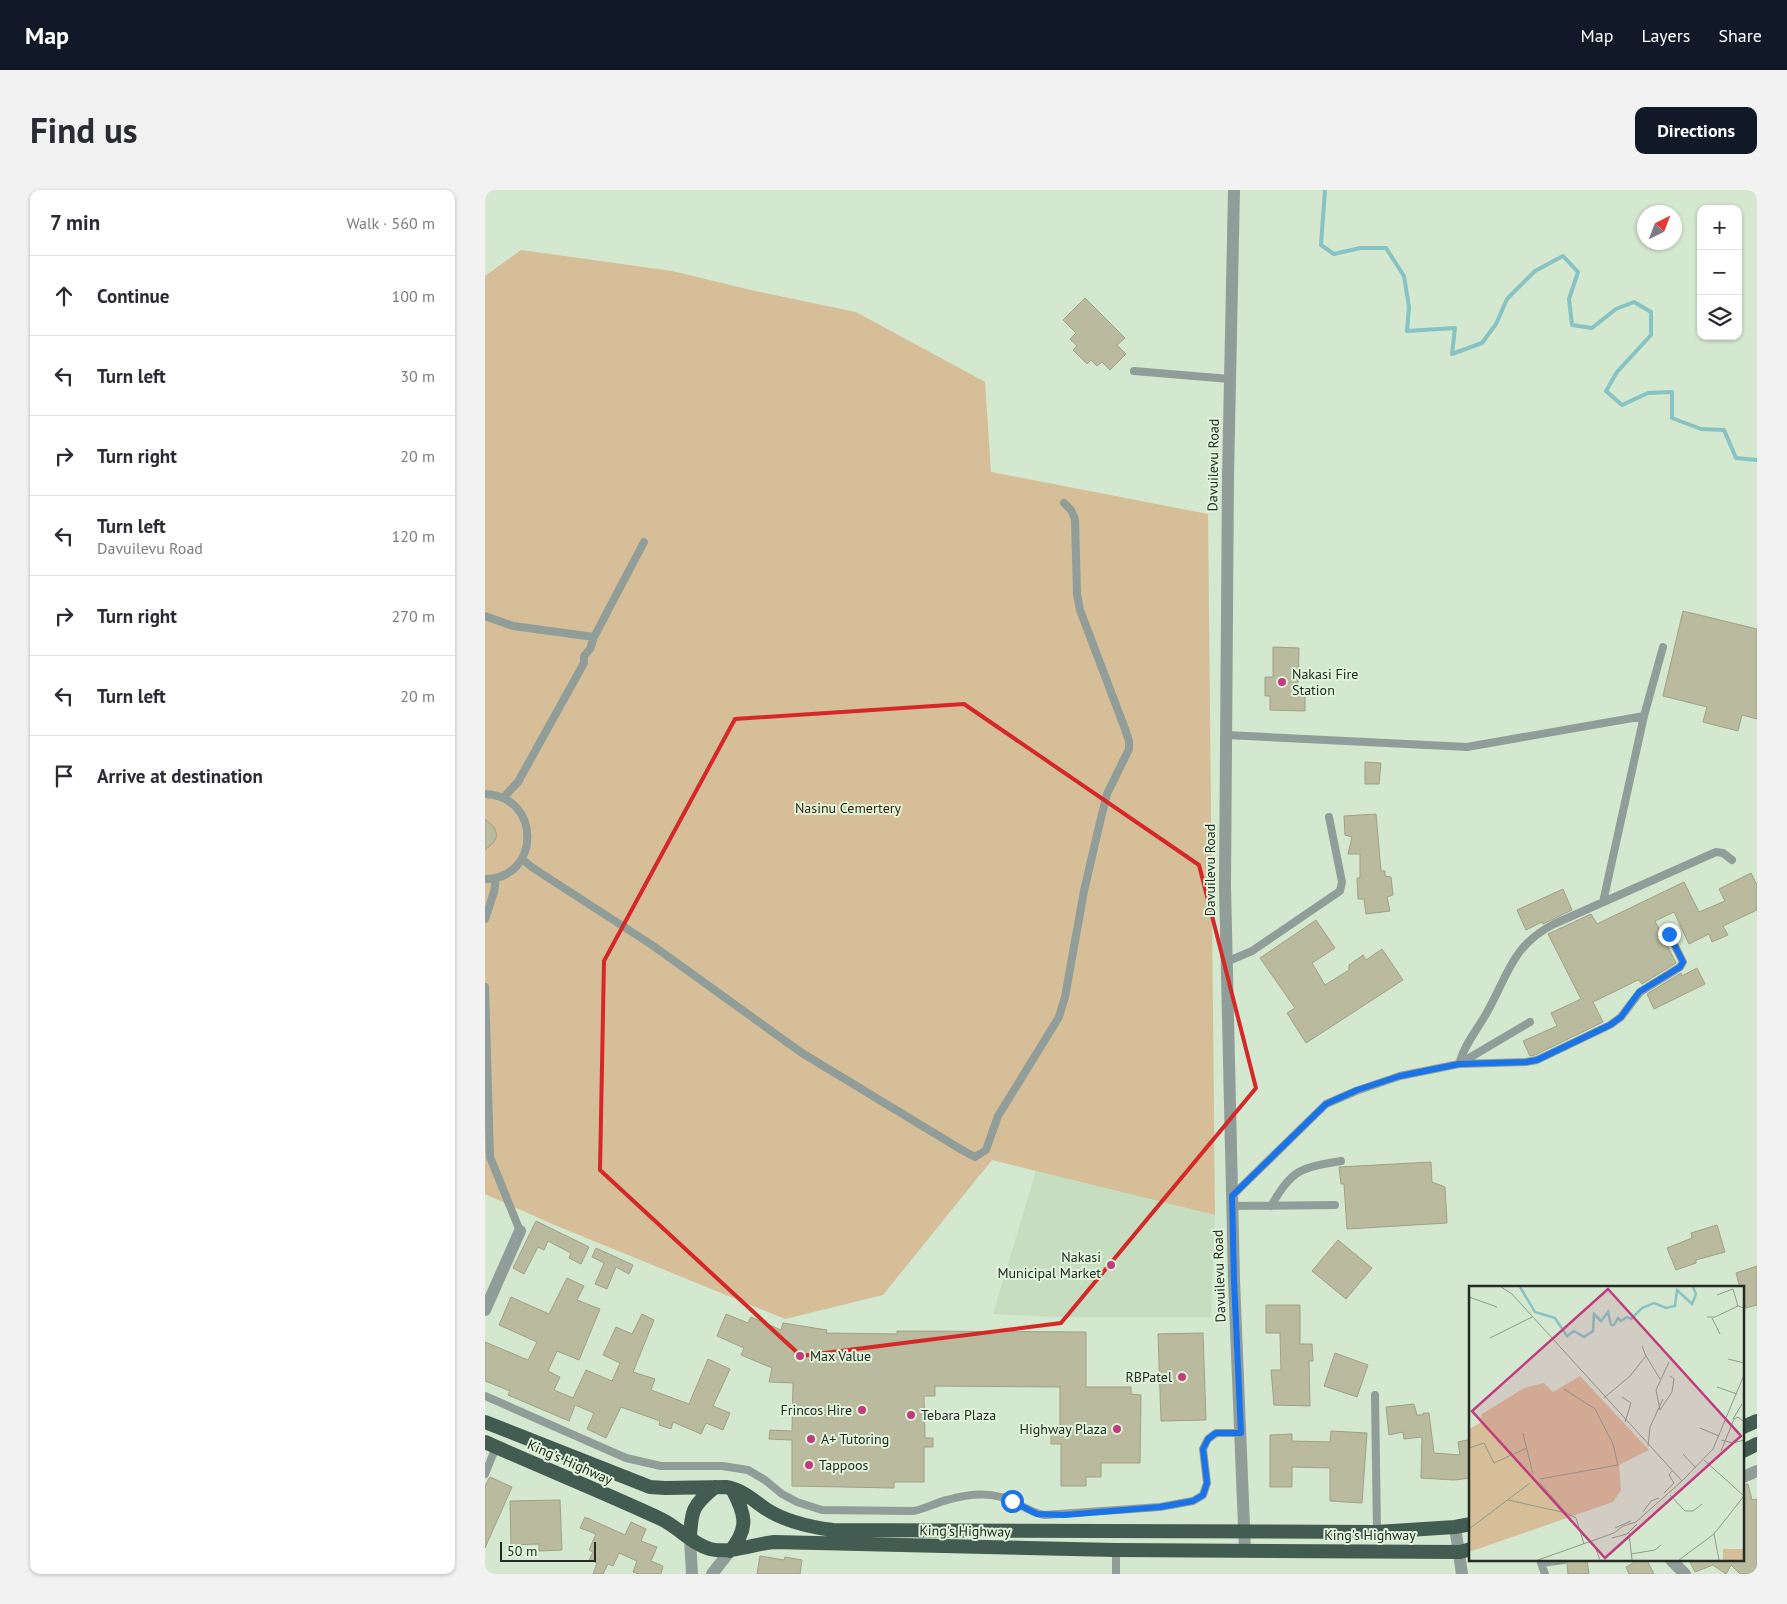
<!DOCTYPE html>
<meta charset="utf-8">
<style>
:root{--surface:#fff;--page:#f2f2f3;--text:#2b2b33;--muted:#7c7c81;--line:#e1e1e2;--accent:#111827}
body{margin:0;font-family:"PT Sans",sans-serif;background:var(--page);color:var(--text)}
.controls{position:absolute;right:15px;top:15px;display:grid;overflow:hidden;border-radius:10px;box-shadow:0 1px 4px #0004}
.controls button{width:45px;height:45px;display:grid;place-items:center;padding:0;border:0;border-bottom:1px solid var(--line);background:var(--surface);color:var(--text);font:25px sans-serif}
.compass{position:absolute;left:1152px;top:15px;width:45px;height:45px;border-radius:50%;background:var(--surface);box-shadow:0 1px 4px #0004;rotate:42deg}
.scale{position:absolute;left:15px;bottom:12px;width:96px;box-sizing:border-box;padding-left:5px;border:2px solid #242b22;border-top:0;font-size:14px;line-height:18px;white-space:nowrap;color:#242b22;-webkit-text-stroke:4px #e1f4dc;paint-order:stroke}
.stop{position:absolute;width:15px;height:15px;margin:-11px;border:4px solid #1a73e8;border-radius:50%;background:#fff}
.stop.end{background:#1a73e8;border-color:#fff;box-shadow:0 1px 5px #0008}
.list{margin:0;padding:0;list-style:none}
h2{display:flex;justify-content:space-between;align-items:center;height:65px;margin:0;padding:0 20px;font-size:21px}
h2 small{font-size:16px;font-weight:400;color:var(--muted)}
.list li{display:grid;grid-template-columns:32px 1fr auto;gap:15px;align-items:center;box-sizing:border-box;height:80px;padding:0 20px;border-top:1px solid var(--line)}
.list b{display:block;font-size:19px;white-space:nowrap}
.list p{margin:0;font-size:16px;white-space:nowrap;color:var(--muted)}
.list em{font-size:16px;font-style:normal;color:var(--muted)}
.icon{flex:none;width:28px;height:28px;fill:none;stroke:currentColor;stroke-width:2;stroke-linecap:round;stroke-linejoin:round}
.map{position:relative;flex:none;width:1272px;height:1384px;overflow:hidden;border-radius:10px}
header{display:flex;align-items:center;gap:30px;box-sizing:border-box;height:70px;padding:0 25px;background:var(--accent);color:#fff}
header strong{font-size:24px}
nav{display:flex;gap:28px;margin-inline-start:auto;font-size:18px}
.intro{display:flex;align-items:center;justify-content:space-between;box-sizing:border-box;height:120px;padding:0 30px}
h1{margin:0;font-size:35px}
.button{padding:12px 22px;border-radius:10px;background:var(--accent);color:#fff;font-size:18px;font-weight:700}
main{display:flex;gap:30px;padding:0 30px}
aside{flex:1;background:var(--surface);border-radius:10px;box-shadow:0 1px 4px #0004}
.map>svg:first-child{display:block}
</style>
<header>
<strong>Map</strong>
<nav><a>Map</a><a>Layers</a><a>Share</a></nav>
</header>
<div class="intro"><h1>Find us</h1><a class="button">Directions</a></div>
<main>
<aside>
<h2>7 min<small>Walk · 560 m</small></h2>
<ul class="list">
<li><svg class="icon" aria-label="ahead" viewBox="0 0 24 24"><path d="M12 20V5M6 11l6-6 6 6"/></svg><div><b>Continue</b></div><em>100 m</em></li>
<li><svg class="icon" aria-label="left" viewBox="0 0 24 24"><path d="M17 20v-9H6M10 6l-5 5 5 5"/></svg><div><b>Turn left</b></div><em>30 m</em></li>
<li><svg class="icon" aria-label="right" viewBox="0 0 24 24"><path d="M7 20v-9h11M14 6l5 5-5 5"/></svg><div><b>Turn right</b></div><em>20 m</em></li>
<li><svg class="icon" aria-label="left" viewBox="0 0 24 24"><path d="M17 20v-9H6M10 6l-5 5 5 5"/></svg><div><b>Turn left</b><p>Davuilevu Road</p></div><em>120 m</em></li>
<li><svg class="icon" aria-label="right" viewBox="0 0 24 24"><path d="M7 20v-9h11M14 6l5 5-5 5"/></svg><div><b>Turn right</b></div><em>270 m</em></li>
<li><svg class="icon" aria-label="left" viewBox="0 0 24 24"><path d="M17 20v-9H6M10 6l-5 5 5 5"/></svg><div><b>Turn left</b></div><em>20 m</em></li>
<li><svg class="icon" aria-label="arrive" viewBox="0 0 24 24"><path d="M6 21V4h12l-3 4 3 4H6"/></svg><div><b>Arrive at destination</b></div></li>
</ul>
</aside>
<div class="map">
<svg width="1272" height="1384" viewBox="0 0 1272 1384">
<rect width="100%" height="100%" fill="#d4e7cf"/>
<path fill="#c6ddc0" d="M551 981 730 1025 726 1127H574L508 1124Z"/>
<path fill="#d5be98" d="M36 60 187 81 270 101 371 122 500 192 506 282 723 324 730 1025 507 970 398 1105 300 1129 67 1034 0 1004V86Z"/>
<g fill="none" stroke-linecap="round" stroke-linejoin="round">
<path stroke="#87c3c4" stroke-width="4" d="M840 0 836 55 849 64 875 58H901L919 86 924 117 922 141 970 138 967 164 997 153 1011 134 1022 109 1050 81 1078 66 1093 82 1084 109 1087 135 1107 138 1131 119 1149 112 1166 122V145L1132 182 1121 201 1137 215 1163 203 1187 202V228L1216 239 1239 240 1251 268 1272 270"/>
</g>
<path fill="#b9ba9e" stroke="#a0a186" d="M600 108 640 148 632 155 641 164 625 180 617 172 612 176 606 170 602 174 588 160 592 156 585 149 591 143 578 130Z
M1198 421 1272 439V529L1257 525 1253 541 1218 532 1222 517 1178 506Z
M788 457 814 458 813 497H820V521L785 520V506H780V487H788Z
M880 572 896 573 894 594H880Z
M891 624 896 681H900V686L906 687 908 705 902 707 905 721 881 724 879 709H873L872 688H875V664H863L867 647 860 645 859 626Z
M0 629 9 637 12 645 9 652 0 660Z
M1266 683 1272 695V720L1238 736 1243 745 1227 752 1224 744 1204 754 1189 722 1170 731 1191 773 1157 794 1154 790 1151 791 1108 812 1118 832 1050 865 1045 866 1038 851 1072 836 1066 823 1096 809 1063 744 1106 724 1112 734 1199 692 1214 722 1240 711 1234 699Z
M1078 699 1087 720 1058 734 1057 732 1041 740 1032 720Z
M831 730 850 758 827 773 840 795 864 780V775L878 765 881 770 897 759 918 790 821 853 802 823 810 818 775 768Z
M1212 778 1220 794 1169 819 1162 804 1196 783 1197 786Z
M946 972 947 992 960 997 962 1033 862 1039 859 994H856L854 977Z
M51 1031 104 1057 96 1074 84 1068 86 1063 63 1051 59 1060 53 1057 39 1084 28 1078Z
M1232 1035 1240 1062 1211 1070V1073L1191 1080 1182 1058 1207 1048 1206 1043Z
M853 1050 887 1078 861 1109 827 1081Z
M111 1058 148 1075 144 1084 131 1077 122 1099 110 1094 119 1073 107 1067Z
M1272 1076V1115L1261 1118 1258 1108V1098H1255L1251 1083Z
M82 1088 99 1096 92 1110 115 1119 94 1170 72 1161 63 1181 75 1187 69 1200 88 1208 101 1180 127 1191 135 1173 118 1165 131 1137 147 1144 157 1124 169 1130 148 1182 170 1189 166 1200 204 1214 223 1169 245 1179 228 1216 245 1223 238 1240 221 1233 216 1244 188 1232 186 1239 174 1235 175 1231 136 1217 121 1248 102 1239 109 1223 90 1215 84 1231 23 1205 25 1201 0 1191V1152L43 1170 52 1152 14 1135 26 1107 64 1124Z
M781 1115H815V1154H827L828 1171H824L825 1216 789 1215 786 1180H796L795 1143H781Z
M241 1124 263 1133 266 1127 296 1140 298 1133 342 1140 341 1143 412 1144V1141L601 1142V1197H646V1204L656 1205 655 1273H616V1287H601V1296H576V1254H566V1244H575V1197L450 1196V1206H439L440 1248H448V1257H439V1292H409V1298L307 1296V1250L284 1249 285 1240 307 1241 308 1193 284 1192 287 1178 256 1165 259 1158 232 1146Z
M718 1143 721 1230 676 1231 673 1144Z
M850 1163 883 1175 872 1207 839 1196Z
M929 1214 932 1225H938V1223H944L949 1263 975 1265 973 1252 986 1249V1288L969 1290 936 1288 937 1247 919 1249 918 1242 904 1245 901 1217Z
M846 1241 882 1243 877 1313 845 1311V1278L807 1277V1297H785V1245L807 1244V1251L845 1252Z
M5 1287 27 1297 0 1358V1296Z
M1263 1294 1267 1310 1272 1309V1384H1255L1246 1375 1241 1384 1228 1375 1210 1382 1204 1370H1258V1295Z
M75 1310 77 1360 54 1361V1354L26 1355 25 1311Z
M100 1327 140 1345 146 1332 161 1339 156 1351 172 1357 166 1371 178 1376 176 1384H154L148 1382 152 1371 134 1363 128 1376 123 1374 118 1384H108L112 1373 104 1370 108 1362 104 1360 111 1344 95 1338Z
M275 1366 299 1370 300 1367 317 1370 315 1384H272Z
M1085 1370H1102L1104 1384H1083L1082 1374Z
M1153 1370H1162L1169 1384H1144L1141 1377Z"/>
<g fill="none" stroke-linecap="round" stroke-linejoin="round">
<path stroke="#909d98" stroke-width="8" d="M649 181 745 189
M0 426 28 436 109 447
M741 545 982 557 1159 526 1178 457
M0 604C57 606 56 689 0 689
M18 608 33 592 99 473V466L105 459 109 447 159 352
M37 669 48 678 167 755 317 863 477 960 490 967 501 960 513 926 574 827 580 807 599 701 615 632 622 604 644 559V551L640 539 595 420 592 404 590 329 586 320 579 313
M1118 712 1159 526
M0 729 9 702 11 688
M1184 744 1198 772 1195 777 1155 802 1136 827 1125 835 1052 870 1041 872 974 874C979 855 992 840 1001 824 1023 786 1026 756 1069 734L1231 662 1238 663 1247 670
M741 772 767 761 855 701 857 692 844 627
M0 797 5 967 35 1041
M747 1006 841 914 871 901 915 886 974 874 1045 832
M747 1016 850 1015
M786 1016C808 979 814 978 856 971
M890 1205 892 1342
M0 1206 141 1268 176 1276H237L263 1280 280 1290 297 1304 312 1312 337 1320 428 1321C440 1319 450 1313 462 1310 479 1305 499 1302 516 1307 532 1311 544 1323 560 1325L675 1317 708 1311 718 1305 722 1293 718 1259 723 1249 731 1243H756
M0 1284 11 1257
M1055 1370 1060 1384
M1056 1373 1079 1370
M631 1384V1360"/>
<path stroke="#909d98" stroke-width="12" d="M0 1120 35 1041
M1258 1287 1272 1281
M970 1337 977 1384
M1186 1370 1200 1384"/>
<path stroke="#909d98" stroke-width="12" d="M749 0 743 286 740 696 749 1090 760 1361
M205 1348 207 1384
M227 1384 245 1361"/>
<path stroke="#425c52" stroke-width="14" d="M0 1232 165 1297 180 1298 241 1297C258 1300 268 1310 281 1319 301 1332 325 1337 348 1340L892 1342 970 1337 986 1334
M1258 1237 1272 1231
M0 1252C58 1278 118 1302 176 1329 193 1337 207 1354 225 1359 246 1364 268 1354 289 1352L631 1360 975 1362 986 1359
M1258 1261 1272 1254
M205 1348C206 1320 208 1315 230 1297
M245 1361C265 1338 260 1323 247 1299"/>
</g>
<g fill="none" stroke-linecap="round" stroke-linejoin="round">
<path stroke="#1a73e8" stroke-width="6" d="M527 1311 552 1324 579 1325 675 1317 708 1311 718 1305 722 1293 718 1259 723 1249 731 1243H756L749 1090 747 1006 841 914 872 900 915 886 974 874 1041 872 1052 870 1125 835 1136 827 1154 802 1195 777 1198 772 1184 744"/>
</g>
<path fill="none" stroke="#d62828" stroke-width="4" stroke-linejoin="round" d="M479 514 714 675 771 898 576 1133 316 1166 115 980 119 771 250 529Z"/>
<g fill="#c13b7e" stroke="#e1f4dc" stroke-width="2">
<circle cx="797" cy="492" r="5"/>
<circle cx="626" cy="1075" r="5"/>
<circle cx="315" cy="1166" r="5"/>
<circle cx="697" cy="1187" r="5"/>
<circle cx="377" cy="1220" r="5"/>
<circle cx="426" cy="1225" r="5"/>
<circle cx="632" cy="1239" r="5"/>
<circle cx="326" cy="1249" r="5"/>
<circle cx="324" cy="1275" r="5"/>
</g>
<g text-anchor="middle" stroke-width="4" stroke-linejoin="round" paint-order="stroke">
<g font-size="14" fill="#242b22" stroke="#e1f4dc">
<text transform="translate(728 275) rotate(-89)" y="5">Davuilevu Road</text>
<text transform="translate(725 680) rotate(-90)" y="5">Davuilevu Road</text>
<text transform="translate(734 1086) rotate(-92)" y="5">Davuilevu Road</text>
<text transform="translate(85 1272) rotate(24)" y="5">King's Highway</text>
<text transform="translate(480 1341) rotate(1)" y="5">King's Highway</text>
<text x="885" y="1350">King's Highway</text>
</g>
<g font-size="14" fill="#242b22" stroke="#e1f4dc" text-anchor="start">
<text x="807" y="489">Nakasi Fire<tspan x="807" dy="16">Station</tspan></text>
<text x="616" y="1072" text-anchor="end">Nakasi<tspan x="616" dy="16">Municipal Market</tspan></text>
<text x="325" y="1171">Max Value</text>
<text x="687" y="1192" text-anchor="end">RBPatel</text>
<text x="367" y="1225" text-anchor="end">Frincos Hire</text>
<text x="436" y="1230">Tebara Plaza</text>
<text x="622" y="1244" text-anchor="end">Highway Plaza</text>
<text x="336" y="1254">A+ Tutoring</text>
<text x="334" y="1280">Tappoos</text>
</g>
<g font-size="14" fill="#382704" stroke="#e1f4dc">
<text x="363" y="623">Nasinu Cemertery</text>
</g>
</g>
<g transform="translate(984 1096)">
<rect width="275" height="275" fill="#d4e7cf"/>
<path d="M111 90 180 164 150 179 152 204 144 216 0 266V143L11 137 13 128 55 102 75 97 84 106ZM254 263H275V274H254Z" fill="#d5be98"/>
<path fill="none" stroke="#87c3c4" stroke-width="2.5" d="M51 1 66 26 86 32 98 50 105 45 115 51 124 45 125 28 132 35 139 26 142 39H145L149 32 152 35 158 31 162 33 173 22 185 17 197 22 206 20 208 4 223 18 227 8 224 1"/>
<path fill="none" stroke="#8e9c8a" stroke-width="1" d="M32 1 43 8 213 195M248 9 264 3 269 20M0 11 28 21M238 31H246L269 20 275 22M243 32 251 48M21 52 63 31M177 70 191 93M259 73 275 77M200 76 187 104 191 124 203 106 205 93 201 90M248 101 268 108M153 111 162 117 156 136M135 112 161 90 177 70 173 60M264 133 273 118M231 142 250 150M54 147 64 188M252 154 264 157 275 154M179 160 181 141 194 113M0 162 15 157 25 177 58 162M252 165 265 133 269 131 275 136M214 168 227 182M235 174 275 210M71 193 149 179 144 158 126 123 95 103M71 197 97 227 107 232 115 258M195 207 205 197 200 189 203 185M201 209 216 225H224L233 218M39 214 97 227M174 226 182 215 190 212M146 242 162 235M0 243 61 197M160 247 163 274M143 252 158 248 168 238M125 258 131 274M162 268 186 264 192 259M69 274 145 247 154 240 167 236 213 195 244 163 275 89M210 274 245 248M250 274 245 248 275 210"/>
<path fill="#c13b7e" fill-opacity="0.15" stroke="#c13b7e" stroke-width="2.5" d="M139 3 272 150 136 272 3 125Z"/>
<rect width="275" height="275" fill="none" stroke="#242b22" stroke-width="2.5"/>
</g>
</svg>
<div class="controls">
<button>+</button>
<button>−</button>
<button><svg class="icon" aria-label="layers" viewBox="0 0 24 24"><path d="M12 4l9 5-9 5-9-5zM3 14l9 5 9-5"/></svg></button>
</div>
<svg class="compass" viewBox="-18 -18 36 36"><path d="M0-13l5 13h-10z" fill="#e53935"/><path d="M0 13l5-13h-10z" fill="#7c7c81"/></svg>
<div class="scale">50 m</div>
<div class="stop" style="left:527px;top:1311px"></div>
<div class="stop end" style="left:1184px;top:744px"></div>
</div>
</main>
